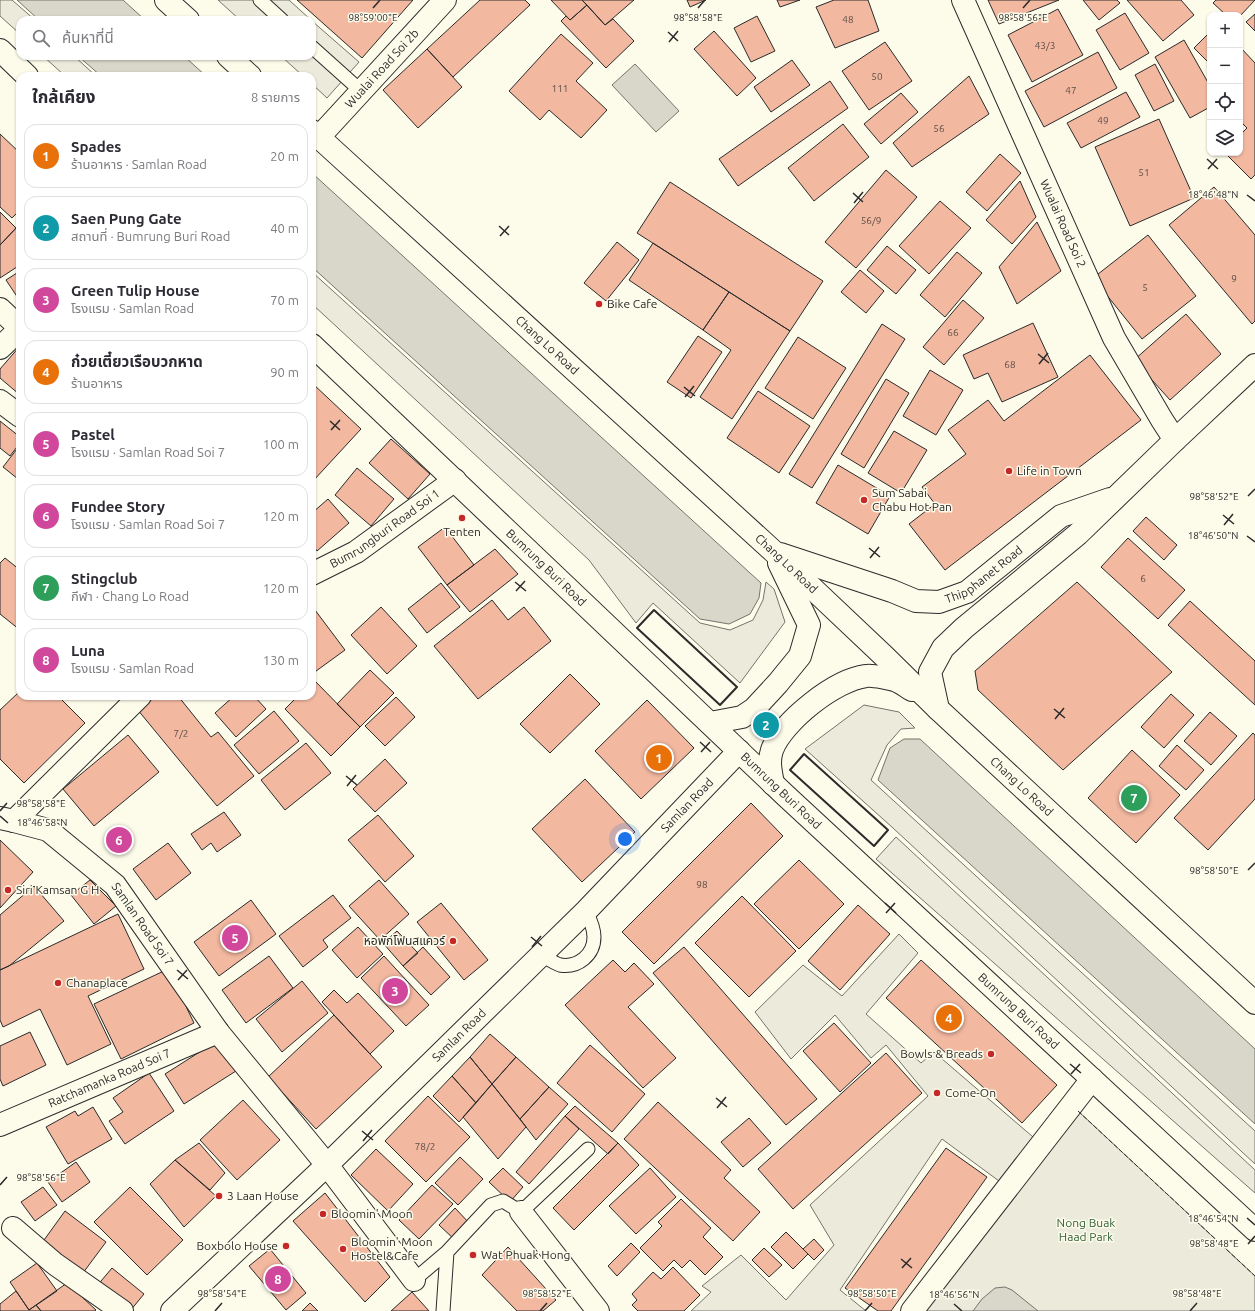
<!DOCTYPE html>
<html lang="th">
<meta charset="utf-8">
<style>
:root{--surface:#fff;--page:#f2f2f3;--text:#2b2b33;--muted:#7c7c81;--line:#e1e1e2;--accent:#db2777}
body{margin:0;font-family:Ubuntu,"Noto Sans Thai",sans-serif;background:var(--page);color:var(--text)}
.controls{position:absolute;right:12px;top:12px;display:grid;overflow:hidden;border-radius:8px;box-shadow:0 1px 3px #0004}
.controls button{width:36px;height:36px;display:grid;place-items:center;padding:0;border:0;border-bottom:1px solid var(--line);background:var(--surface);color:var(--text);font:20px sans-serif}
.you{position:absolute;left:625px;top:839px;width:14px;height:14px;margin:-10px;border:3px solid #fff;border-radius:50%;background:#1a73e8;box-shadow:0 0 0 6px #1a73e833}
.badge{display:grid;place-items:center;width:26px;height:26px;border-radius:50%;background:var(--accent);color:#fff;font-size:13px;font-weight:700}
.pin{position:absolute;translate:-50% -50%;border:2px solid #fff;box-shadow:0 1px 4px #0006}
.list{margin:0;padding:0;list-style:none}
h2{display:flex;justify-content:space-between;align-items:center;height:52px;margin:0;padding:0 16px;font-size:17px}
h2 small{font-size:13px;font-weight:400;color:var(--muted)}
.list li{display:grid;grid-template-columns:26px 1fr auto;gap:12px;align-items:center;box-sizing:border-box;height:64px;margin:0 8px 8px;padding:0 8px;border:1px solid var(--line);border-radius:12px}
.list b{display:block;font-size:15px;white-space:nowrap}
.list p{margin:0;font-size:13px;white-space:nowrap;color:var(--muted)}
.list em{font-size:13px;font-style:normal;color:var(--muted)}
.icon{flex:none;width:22px;height:22px;fill:none;stroke:currentColor;stroke-width:2;stroke-linecap:round;stroke-linejoin:round}
.map{position:relative;flex:none;width:1255px;height:1311px;overflow:hidden}
.search{position:absolute;background:var(--surface);box-shadow:0 1px 3px #0004;left:16px;top:16px;width:300px;height:44px;display:flex;align-items:center;gap:10px;box-sizing:border-box;padding:0 14px;border-radius:12px;color:var(--muted);font-size:15px}
.panel{position:absolute;background:var(--surface);box-shadow:0 1px 3px #0004;left:16px;top:72px;width:300px;height:628px;border-radius:12px}
.map>svg:first-child{display:block}
</style>
<div class="map">
<svg width="1255" height="1311" viewBox="0 0 1255 1311">
<rect width="100%" height="100%" fill="#fdfbea"/>
<path fill="#ecebdb" stroke="#74746e" d="M0 0H12L35 20H20V34L0 16Z
M43 56H74L96 76H65Z
M312 272 700 623 730 630 753 620 763 600 766 582 774 589 785 622 740 683 653 603 636 623 589 560 312 304Z
M864 705 899 712 915 728 901 729 887 745 871 780 1255 1131V1164L893 828 805 749Z
M899 934 918 953 866 1014 921 1063 934 1052 1033 1137 999 1181 942 1139 840 1290 866 1311H691L711 1292 702 1286 741 1255 786 1300 834 1245 810 1205 928 1096 886 1045 871 1058 835 1015 791 1059 755 1012 803 965 842 996Z
M1077 1110 1255 1276V1311H918Z"/>
<path fill="#eceadb" stroke="#74746e" d="M218 0H289L311 20H240Z
M312 21 359 62 327 98 312 84V76H303L281 56H312Z
M896 837 1255 1170V1193L876 859Z"/>
<path fill="#d8d7c9" stroke="#74746e" d="M17 0H123L145 20H39Z
M78 56H184L206 76H101Z
M635 64 679 111 656 132 612 85Z
M312 173 761 583 759 598 750 614 729 624 700 619 312 267Z
M904 739H920L1255 1049V1124L878 780 890 748Z
M1005 1287 1012 1290 1038 1311H973L982 1299 995 1288Z"/>
<path fill="#f2b8a0" stroke="#2b2b2b" d="M297 0H413L362 58Z
M480 0H525L530 5 453 77 427 49Z
M551 0H582L587 5 570 20Z
M582 0H634L605 25Z
M687 0H706L690 7Z
M777 0H800L780 7Z
M834 0H868L879 31 835 48 816 7Z
M988 0H1059L999 24Z
M1083 0H1117L1120 3 1099 20Z
M1127 0H1181L1194 15 1163 41Z
M1216 0H1255L1240 16 1226 15 1213 3Z
M587 5 605 25 613 19 634 41 606 68 561 21 566 16 570 20Z
M1058 9 1083 55 1032 82 1008 35Z
M1125 13 1149 53 1120 70 1096 30Z
M1255 14V31L1246 22Z
M757 16 775 51 751 62 734 28Z
M714 31 756 78 737 96 694 49Z
M1210 32V64L1194 48Z
M561 34 593 63 576 81 607 110 581 138 549 110 540 120 509 91Z
M1184 40 1210 86V107L1190 118 1155 57Z
M885 42 912 81 869 110 842 71Z
M1240 47 1255 63V175L1251 179 1225 153H1240V135L1247 128 1240 121Z
M427 49 462 87 418 128 383 90Z
M1098 52 1117 88 1044 127 1025 91Z
M792 60 810 85 771 112 754 87Z
M1155 64 1174 101 1154 111 1135 75Z
M969 76 989 114 912 167 893 143Z
M830 81 848 108 738 186 719 159Z
M1126 92 1140 117 1081 148 1067 123Z
M901 93 918 112 881 144 864 124Z
M1159 119 1194 198 1130 226 1095 147Z
M843 124 869 157 814 201 788 168Z
M0 134 20 153V210L12 218 0 207Z
M1000 154 1021 173 987 211 966 192Z
M886 170 917 197 856 268 825 242Z
M1020 181 1036 217 1012 244 986 220Z
M670 182 823 281 790 331 637 233Z
M1214 187 1255 235V321L1252 324 1169 225Z
M940 201 971 228 929 274 899 246Z
M0 212 16 228 0 245Z
M1037 222 1061 271 1017 304 999 267Z
M20 224V265L0 278V245Z
M1148 235 1196 296 1142 339 1093 278Z
M617 242 639 260 606 301 584 283Z
M653 243 729 292 703 330 629 280Z
M887 246 916 270 896 294 867 270Z
M957 252 982 273 945 317 920 295Z
M860 270 884 291 866 313 841 292Z
M20 271V301L6 280Z
M729 292 790 331 732 419 700 397 731 350 703 330Z
M963 300 984 318 944 365 923 347Z
M1186 314 1221 354 1170 400 1134 360Z
M1033 323 1058 377 1002 402 988 373 974 379 963 355Z
M882 324 905 339 812 488 789 474Z
M698 336 722 352 691 398 667 382Z
M798 337 846 368 813 419 765 388Z
M20 346V395L0 378V369Z
M1090 355 1141 420 945 570 909 524 935 504 922 487 966 454 948 430 988 400 1004 421Z
M930 370 963 390 936 435 903 416Z
M886 379 909 393 864 468 841 454Z
M312 383 361 429 313 481H312Z
M758 391 810 426 779 473 727 438Z
M0 421 20 437V443L10 456 0 448Z
M894 431 927 450 901 493 868 473Z
M391 439 430 474 408 499 369 463Z
M20 445V477L18 479 3 467Z
M838 465 890 496 868 534 816 503Z
M357 468 394 499 371 526 335 495Z
M328 499 349 523 317 551 312 544V513Z
M1146 517 1177 545 1164 560 1133 531Z
M445 527 474 565 447 585 418 547Z
M1128 538 1185 590 1158 619 1101 567Z
M495 549 518 574 470 612 447 585Z
M5 558 20 570V630L0 614V563Z
M1077 582 1172 672 1063 770 978 690 975 671Z
M441 583 460 607 427 633 408 609Z
M492 600 508 620 524 607 551 641 478 699 434 646Z
M1190 601 1255 661V705L1168 625Z
M312 606 345 650 312 674Z
M381 607 417 646 387 674 351 635Z
M370 670 394 693 360 727 337 704Z
M570 674 600 704 550 753 520 724Z
M314 680 360 727 331 756 285 709 298 696H312V682Z
M18 693 22 697 23 696H58L85 723 24 783 0 759V710Z
M1171 694 1194 715 1164 748 1141 727Z
M153 696H178L211 737 218 732 254 776 217 806 137 709Z
M234 696H254L266 709 236 737 215 713Z
M396 697 415 717 385 746 365 726Z
M647 700 694 748 641 799 595 751Z
M274 711 299 741 259 774 234 745Z
M1210 712 1237 736 1211 765 1184 741Z
M1253 733 1255 735V799L1208 850 1174 818Z
M128 735 159 772 94 826 63 789Z
M306 743 331 773 285 810 261 780Z
M1177 745 1204 770 1186 790 1159 766Z
M1132 750 1180 795 1136 843 1088 798Z
M385 759 407 783 375 812 353 789Z
M585 779 635 832 582 882 532 829Z
M751 803 783 836 654 964 622 932Z
M224 812 241 835 217 852 211 843 202 850 191 834Z
M378 815 414 856 385 882 348 840Z
M0 840 33 872 0 908Z
M168 843 191 873 156 900 133 869Z
M799 860 844 904 799 949 754 904Z
M90 880 116 906 94 924 71 895Z
M379 880 409 914 380 940 349 906Z
M34 886 64 921 9 966 0 970V915Z
M333 895 351 918 323 940 328 947 303 967 279 936Z
M742 896 796 951 749 997 695 943Z
M251 900 276 934 219 976 194 942Z
M441 903 488 960 464 980 417 922Z
M858 905 890 934 840 990 808 961Z
M118 914 144 969 88 996 111 1044 67 1065 40 1009 3 1027 0 1020V970Z
M358 927 383 954 357 978 332 950Z
M397 931 418 953 403 966 383 943Z
M423 947 450 977 431 995 403 966Z
M684 947 817 1099 786 1125 653 973Z
M269 956 293 988 246 1023 222 990Z
M384 956 429 1005 406 1026 361 978Z
M613 960 625 972 634 963 654 984 628 1007 676 1058 643 1088 565 1005Z
M921 960 1057 1085 1022 1123 886 998Z
M168 969 194 1023 121 1059 94 1004Z
M302 981 328 1013 282 1052 256 1019Z
M334 990 347 1003 358 993 394 1031 370 1054 322 1002Z
M334 1015 382 1067 316 1129 268 1077Z
M834 1023 871 1063 840 1092 803 1051Z
M30 1032 46 1065 3 1086 0 1079V1046Z
M490 1034 516 1057 492 1084 470 1057Z
M217 1041 236 1071 184 1104 165 1074Z
M590 1045 645 1094 612 1132 557 1083Z
M886 1053 922 1093 793 1209 758 1169Z
M470 1057 492 1084 476 1103 452 1076Z
M516 1057 549 1087 520 1119 492 1084Z
M149 1073 174 1111 125 1144 109 1121 123 1112 113 1098Z
M452 1076 476 1103 459 1122 433 1096Z
M492 1084 526 1127 498 1159 463 1117Z
M549 1087 568 1104 536 1140 520 1119Z
M428 1096 470 1137 426 1182 385 1141Z
M243 1100 280 1140 237 1180 200 1140Z
M658 1102 731 1170 724 1178 760 1212 733 1241 624 1139Z
M575 1106 618 1143 608 1154 565 1116Z
M93 1107 112 1139 68 1164 46 1127 75 1111 78 1116Z
M565 1116 579 1129 529 1184 516 1172Z
M749 1118 771 1143 743 1167 721 1142Z
M199 1143 225 1173 210 1190 175 1160Z
M618 1143 639 1165 574 1230 553 1208Z
M946 1148 987 1177 891 1311H878L845 1288Z
M376 1149 413 1184 388 1211 351 1175Z
M460 1157 483 1179 458 1205 435 1183Z
M175 1160 216 1196 184 1227 150 1184Z
M76 1162 90 1182 62 1202 48 1182Z
M503 1168 523 1187 510 1202 489 1182Z
M650 1168 676 1197 636 1234 609 1206Z
M432 1185 453 1204 419 1239 399 1220Z
M43 1187 57 1205 35 1221 21 1202Z
M130 1187 183 1240 147 1275 94 1222Z
M325 1193 390 1277 365 1302 293 1221Z
M681 1199 711 1228 703 1237 723 1257 705 1275 690 1260 682 1268 674 1260 663 1271 640 1248 662 1226 658 1222Z
M455 1208 471 1225 456 1241 439 1225Z
M65 1211 106 1242 80 1277 39 1247Z
M786 1232 808 1254 793 1269 771 1247Z
M814 1239 824 1250 814 1260 803 1249Z
M631 1243 640 1252 617 1276 608 1266Z
M508 1247 556 1300 543 1311H517L482 1275Z
M764 1248 782 1265 769 1277 752 1260Z
M270 1249 306 1293 286 1310 249 1266Z
M37 1263 57 1291 29 1310 10 1282Z
M673 1267 700 1295 684 1311H638L632 1305 637 1300 632 1294 653 1272 661 1279Z
M112 1268 144 1294 130 1311 96 1287Z
M67 1283 96 1310 95 1311H41L36 1305Z
M16 1291 29 1310 36 1305 41 1311H0V1304Z
M412 1292 429 1311H391Z
M310 1303 318 1311H302Z"/>
<g fill="none" stroke-linecap="round" stroke-linejoin="round">
<defs>
<path id="service" d="M260 0 282 20
M312 47 361 91
M541 955C547 958 554 963 560 965 578 968 594 955 594 937 594 928 590 919 586 911
M414 1280 447 1252 491 1205 503 1201 521 1212 588 1149
M443 1311 447 1252"/>
<g id="minor">
<path id="s1" d="M963 0 1114 338 1162 420 1175 440"/>
<path id="s2" d="M319 137 445 0"/>
<path d="M0 309 20 328"/>
<path d="M0 348 20 329"/>
<path d="M0 401 20 416"/>
<path id="s3" d="M312 574 356 552 455 480"/>
<path id="s4" d="M0 818 14 821 48 830 115 885 218 1032 327 1165 414 1280"/>
<path d="M14 821 140 696"/>
<path id="s5" d="M0 1125 218 1032"/>
<path d="M521 1212 598 1311"/>
<path d="M13 1228 55 1264 122 1311"/>
<path d="M912 1311 1092 1079"/>
</g>
<g id="tertiary">
<path id="s6" d="M172 1311 327 1165 586 911 739 751"/>
</g>
<g id="secondary">
<path d="M166 0 188 20"/>
<path d="M0 50 27 76"/>
<path d="M228 56 250 76"/>
<path id="s7" d="M312 131 773 551 884 656 938 709 1255 1003"/>
<path id="s8" d="M312 345 785 795 1255 1230"/>
<path id="s9" d="M780 554 892 591 916 601 939 602 967 592 1061 516 1110 499"/>
<path d="M938 709 930 672 943 648 964 628 1078 534 1175 440 1255 365"/>
<path d="M710 723 742 717 754 709 778 683 800 656 809 625 779 563"/>
<path d="M773 784C771 772 768 762 772 750 783 721 835 680 866 676 872 675 894 679 899 682 904 684 908 688 912 690"/>
</g>
</defs>
<use href="#service" stroke="#2b2b2b" stroke-width="15"/>
<use href="#minor" stroke="#2b2b2b" stroke-width="24"/>
<use href="#tertiary" stroke="#2b2b2b" stroke-width="24"/>
<use href="#secondary" stroke="#2b2b2b" stroke-width="24"/>
<use href="#service" stroke="#fdfbea" stroke-width="13"/>
<use href="#minor" stroke="#fdfbea" stroke-width="22"/>
<use href="#tertiary" stroke="#fdfbea" stroke-width="22"/>
<use href="#secondary" stroke="#fdfbea" stroke-width="22"/>
<path stroke="#2b2b2b" stroke-width="1" stroke-dasharray="5 2" stroke-linecap="butt" d="M1078 1111 1255 1276"/>
<path stroke="#2b2b2b" stroke-width="2" d="M654 610 737 687 720 705 637 628Z
M804 754 888 830 874 846 790 770Z"/>
</g>
<path fill="none" stroke="#2b2b2b" stroke-width="1.5" d="M373 8 380 0M698 8 705 0M1023 8 1030 0M668 32 678 41M669 42 678 31M1207 159 1218 169M1208 169 1217 159M853 193 863 202M1247 195 1255 201M854 203 863 192M499 226 509 235M500 236 509 226M1038 354 1049 363M1039 364 1048 353M684 387 695 396M685 397 694 386M330 421 340 430M331 430 340 420M1248 496 1255 489M1223 515 1234 524M1224 525 1233 514M1247 536 1255 542M869 548 880 557M870 558 879 547M515 582 526 591M516 591 525 581M1054 709 1065 718M1055 719 1064 708M700 742 711 752M701 752 710 742M346 776 357 785M347 786 356 775M0 811 7 803M0 816 8 823M1248 870 1255 863M885 903 896 913M886 913 895 903M531 937 542 946M532 947 541 936M177 970 188 979M178 980 187 970M1070 1064 1081 1073M1071 1074 1080 1064M716 1098 727 1107M717 1108 726 1097M362 1131 373 1140M363 1141 372 1130M0 1185 7 1177M1247 1218 1255 1225M1248 1244 1255 1236M901 1259 912 1268M902 1268 911 1258M954 1304 962 1311M215 1311 222 1303M540 1311 547 1303M865 1311 872 1303M1190 1311 1197 1303"/>
<g fill="#c62828" stroke="#fdfbea" stroke-width="1.5">
<circle cx="599" cy="304" r="4"/>
<circle cx="1009" cy="471" r="4"/>
<circle cx="864" cy="500" r="4"/>
<circle cx="462" cy="518" r="4"/>
<circle cx="8" cy="890" r="4"/>
<circle cx="453" cy="941" r="4"/>
<circle cx="58" cy="983" r="4"/>
<circle cx="991" cy="1054" r="4"/>
<circle cx="937" cy="1093" r="4"/>
<circle cx="219" cy="1196" r="4"/>
<circle cx="323" cy="1214" r="4"/>
<circle cx="286" cy="1246" r="4"/>
<circle cx="343" cy="1249" r="4"/>
<circle cx="473" cy="1255" r="4"/>
</g>
<g text-anchor="middle" stroke-width="3" stroke-linejoin="round" paint-order="stroke">
<g font-size="10" fill="#5d4e48">
<text x="848" y="23">48</text>
<text x="1045" y="49">43/3</text>
<text x="877" y="80">50</text>
<text x="560" y="92">111</text>
<text x="1071" y="94">47</text>
<text x="1103" y="124">49</text>
<text x="939" y="132">56</text>
<text x="1144" y="176">51</text>
<text x="871" y="224">56/9</text>
<text x="1234" y="282">9</text>
<text x="1145" y="291">5</text>
<text x="953" y="336">66</text>
<text x="1010" y="368">68</text>
<text x="1143" y="582">6</text>
<text x="181" y="737">7/2</text>
<text x="702" y="888">98</text>
<text x="425" y="1150">78/2</text>
</g>
<g font-size="12" fill="#2b2b2b" stroke="#fdfbea">
<text dy="4" stroke="none"><textPath href="#s2" startOffset="93">Wualai Road Soi 2b</textPath></text>
<text dy="4" stroke="none"><textPath href="#s1" startOffset="245">Wualai Road Soi 2</textPath></text>
<text dy="4" stroke="none"><textPath href="#s7" startOffset="318">Chang Lo Road</textPath></text>
<text dy="4" stroke="none"><textPath href="#s3" startOffset="86">Bumrungburi Road Soi 1</textPath></text>
<text dy="4" stroke="none"><textPath href="#s7" startOffset="642">Chang Lo Road</textPath></text>
<text dy="4" stroke="none"><textPath href="#s8" startOffset="323">Bumrung Buri Road</textPath></text>
<text dy="4" stroke="none"><textPath href="#s9" startOffset="220">Thipphanet Road</textPath></text>
<text dy="4" stroke="none"><textPath href="#s7" startOffset="966">Chang Lo Road</textPath></text>
<text dy="4" stroke="none"><textPath href="#s8" startOffset="647">Bumrung Buri Road</textPath></text>
<text dy="4" stroke="none"><textPath href="#s6" startOffset="722">Samlan Road</textPath></text>
<text dy="4" stroke="none"><textPath href="#s4" startOffset="184">Samlan Road Soi 7</textPath></text>
<text dy="4" stroke="none"><textPath href="#s8" startOffset="971">Bumrung Buri Road</textPath></text>
<text dy="4" stroke="none"><textPath href="#s6" startOffset="398">Samlan Road</textPath></text>
<text dy="4" stroke="none"><textPath href="#s5" startOffset="119">Ratchamanka Road Soi 7</textPath></text>
</g>
<g font-size="12" fill="#2b2b2b" stroke="#fdfbea" text-anchor="start">
<text x="607" y="308">Bike Cafe</text>
<text x="1017" y="475">Life in Town</text>
<text x="872" y="497">Sum Sabai<tspan x="872" dy="14">Chabu Hot Pan</tspan></text>
<text x="462" y="536" text-anchor="middle">Tenten</text>
<text x="16" y="894">Siri Kamsan G H</text>
<text x="445" y="945" text-anchor="end">หอพักโฟนสแควร์</text>
<text x="66" y="987">Chanaplace</text>
<text x="983" y="1058" text-anchor="end">Bowls &amp; Breads</text>
<text x="945" y="1097">Come-On</text>
<text x="227" y="1200">3 Laan House</text>
<text x="331" y="1218">Bloomin' Moon</text>
<text x="351" y="1246">Bloomin' Moon<tspan x="351" dy="14">Hostel&amp;Cafe</tspan></text>
<text x="278" y="1250" text-anchor="end">Boxbolo House</text>
<text x="481" y="1259">Wat Phuak Hong</text>
</g>
<g font-size="12" fill="#34623c" stroke="#fdfbea">
<text x="1086" y="1227">Nong Buak<tspan x="1086" dy="14">Haad Park</tspan></text>
</g>
</g>
<g font-size="10" text-anchor="middle" fill="#2b2b2b" stroke="#fdfbea" stroke-width="3" stroke-linejoin="round" paint-order="stroke">
<text x="373" y="21">98°59'00"E</text>
<text x="698" y="21">98°58'58"E</text>
<text x="1023" y="21">98°58'56"E</text>
<text x="1213" y="198">18°46'48"N</text>
<text x="1214" y="500">98°58'52"E</text>
<text x="1213" y="539">18°46'50"N</text>
<text x="41" y="807">98°58'58"E</text>
<text x="42" y="826">18°46'58"N</text>
<text x="1214" y="874">98°58'50"E</text>
<text x="41" y="1181">98°58'56"E</text>
<text x="1213" y="1222">18°46'54"N</text>
<text x="1214" y="1247">98°58'48"E</text>
<text x="222" y="1297">98°58'54"E</text>
<text x="547" y="1297">98°58'52"E</text>
<text x="872" y="1297">98°58'50"E</text>
<text x="1197" y="1297">98°58'48"E</text>
<text x="954" y="1298">18°46'56"N</text>
</g>
</svg>
<div class="controls">
<button>+</button>
<button>−</button>
<button><svg class="icon" aria-label="locate" viewBox="0 0 24 24"><circle cx="12" cy="12" r="6"/><path d="M12 2v4M12 18v4M2 12h4M18 12h4"/></svg></button>
<button><svg class="icon" aria-label="layers" viewBox="0 0 24 24"><path d="M12 4l9 5-9 5-9-5zM3 14l9 5 9-5"/></svg></button>
</div>
<div class="you"></div>
<div class="pin badge" style="left:659px;top:758px;background:#e8710a">1</div>
<div class="pin badge" style="left:766px;top:725px;background:#0f9aa8">2</div>
<div class="pin badge" style="left:395px;top:991px;background:#d1479c">3</div>
<div class="pin badge" style="left:949px;top:1018px;background:#e8710a">4</div>
<div class="pin badge" style="left:235px;top:938px;background:#d1479c">5</div>
<div class="pin badge" style="left:119px;top:840px;background:#d1479c">6</div>
<div class="pin badge" style="left:1134px;top:798px;background:#2e9e5b">7</div>
<div class="pin badge" style="left:278px;top:1279px;background:#d1479c">8</div>
<div class="search"><svg class="icon" aria-label="search" viewBox="0 0 24 24"><circle cx="10" cy="10" r="6"/><path d="M15 15l6 6"/></svg>ค้นหาที่นี่</div>
<section class="panel">
<h2>ใกล้เคียง<small>8 รายการ</small></h2>
<ul class="list">
<li><span class="badge" style="background:#e8710a">1</span><div><b>Spades</b><p>ร้านอาหาร · Samlan Road</p></div><em>20 m</em></li>
<li><span class="badge" style="background:#0f9aa8">2</span><div><b>Saen Pung Gate</b><p>สถานที่ · Bumrung Buri Road</p></div><em>40 m</em></li>
<li><span class="badge" style="background:#d1479c">3</span><div><b>Green Tulip House</b><p>โรงแรม · Samlan Road</p></div><em>70 m</em></li>
<li><span class="badge" style="background:#e8710a">4</span><div><b>ก๋วยเตี๋ยวเรือบวกหาด</b><p>ร้านอาหาร</p></div><em>90 m</em></li>
<li><span class="badge" style="background:#d1479c">5</span><div><b>Pastel</b><p>โรงแรม · Samlan Road Soi 7</p></div><em>100 m</em></li>
<li><span class="badge" style="background:#d1479c">6</span><div><b>Fundee Story</b><p>โรงแรม · Samlan Road Soi 7</p></div><em>120 m</em></li>
<li><span class="badge" style="background:#2e9e5b">7</span><div><b>Stingclub</b><p>กีฬา · Chang Lo Road</p></div><em>120 m</em></li>
<li><span class="badge" style="background:#d1479c">8</span><div><b>Luna</b><p>โรงแรม · Samlan Road</p></div><em>130 m</em></li>
</ul>
</section>
</div>
